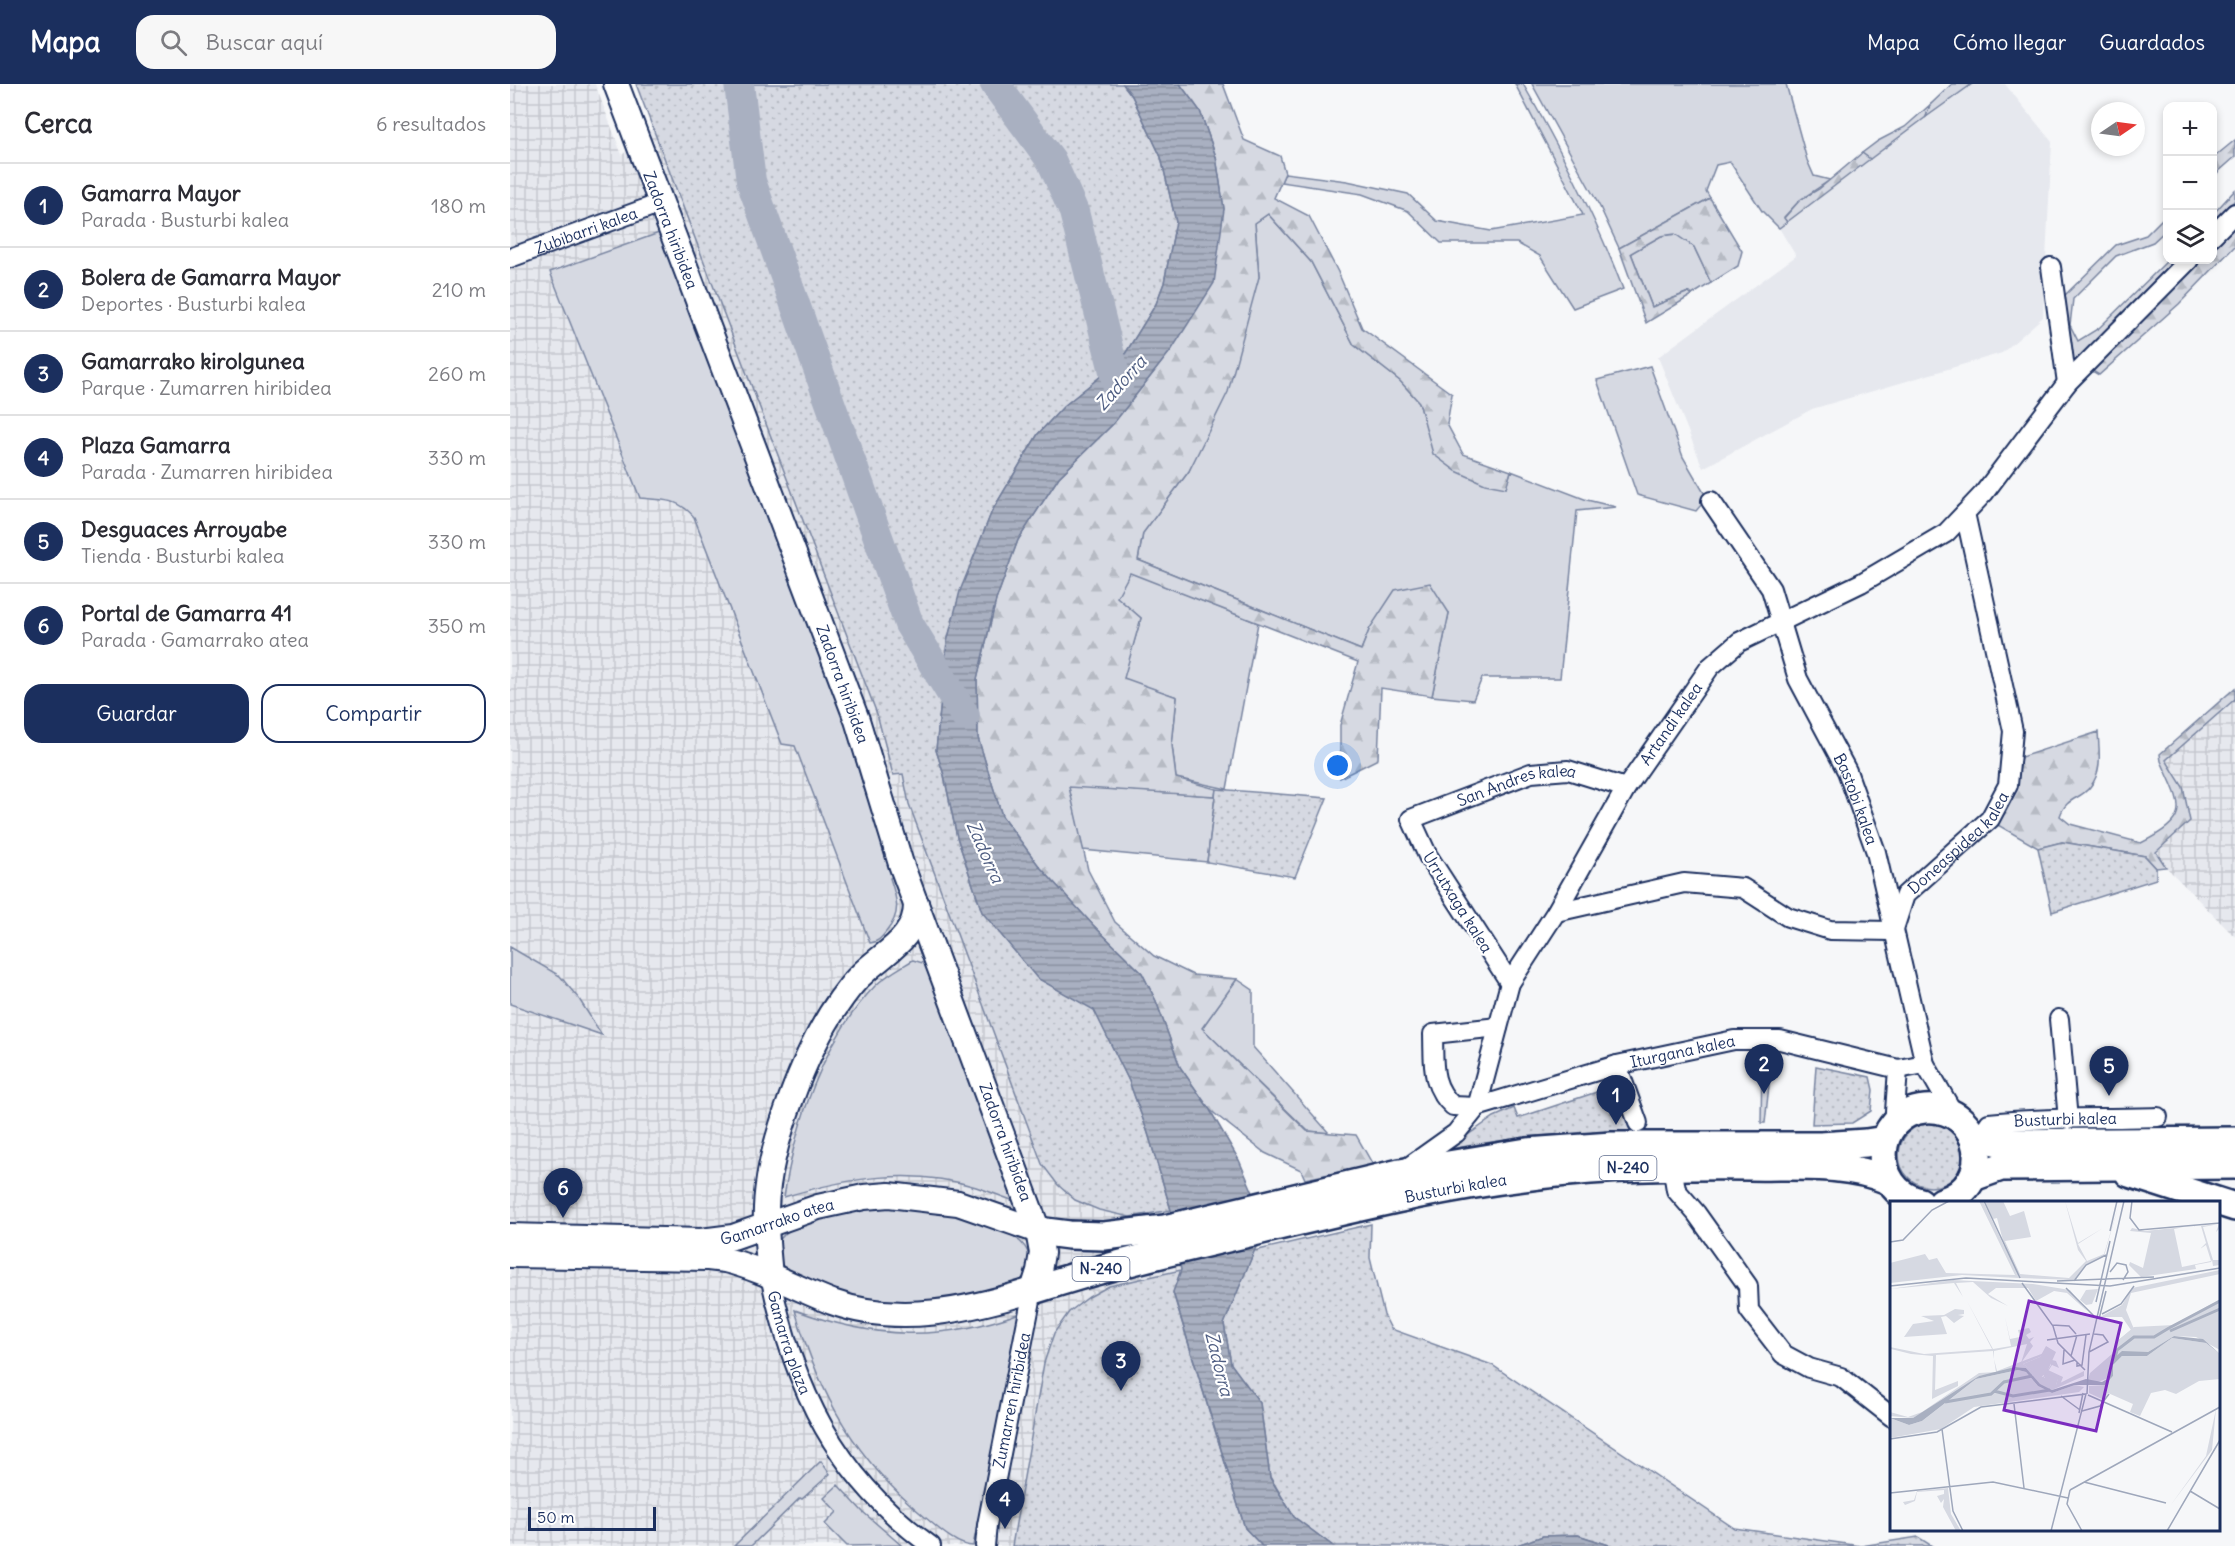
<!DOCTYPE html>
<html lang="es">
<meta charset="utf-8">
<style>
:root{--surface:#fff;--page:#f7f7f7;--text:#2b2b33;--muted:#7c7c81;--line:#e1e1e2;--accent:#1b2f5e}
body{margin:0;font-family:Delius,sans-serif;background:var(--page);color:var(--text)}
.controls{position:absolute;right:18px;top:18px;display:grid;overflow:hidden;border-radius:12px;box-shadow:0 3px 9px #0003}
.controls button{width:54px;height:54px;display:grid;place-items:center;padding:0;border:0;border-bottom:2px solid var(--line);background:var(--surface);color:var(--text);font:30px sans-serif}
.compass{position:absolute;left:1581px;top:18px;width:54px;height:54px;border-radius:50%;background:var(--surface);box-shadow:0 3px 9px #0003;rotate:77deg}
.scale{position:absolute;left:18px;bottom:15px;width:128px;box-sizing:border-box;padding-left:6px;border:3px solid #1b2f5e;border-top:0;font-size:16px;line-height:21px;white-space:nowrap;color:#1b2f5e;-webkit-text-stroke:4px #fff;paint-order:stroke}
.you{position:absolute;left:828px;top:682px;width:21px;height:21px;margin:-15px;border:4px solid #fff;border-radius:50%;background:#1a73e8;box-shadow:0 0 0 9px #1a73e833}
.badge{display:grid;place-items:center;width:39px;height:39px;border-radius:50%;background:var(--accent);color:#fff;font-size:20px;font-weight:700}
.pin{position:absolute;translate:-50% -50px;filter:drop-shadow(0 2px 3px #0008)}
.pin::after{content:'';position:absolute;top:32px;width:21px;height:18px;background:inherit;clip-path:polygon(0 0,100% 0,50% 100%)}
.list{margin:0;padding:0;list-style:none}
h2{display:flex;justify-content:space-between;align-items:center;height:78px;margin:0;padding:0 24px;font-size:26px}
h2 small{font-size:20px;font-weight:400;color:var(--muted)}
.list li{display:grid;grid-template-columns:39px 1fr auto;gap:18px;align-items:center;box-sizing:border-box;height:84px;padding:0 24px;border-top:2px solid var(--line)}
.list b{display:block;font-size:22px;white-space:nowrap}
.list p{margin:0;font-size:20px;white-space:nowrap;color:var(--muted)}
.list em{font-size:20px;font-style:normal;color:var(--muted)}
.actions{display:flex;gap:12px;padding:18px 24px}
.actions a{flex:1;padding:14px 0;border:2px solid var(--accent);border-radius:18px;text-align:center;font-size:21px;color:var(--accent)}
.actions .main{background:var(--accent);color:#fff}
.icon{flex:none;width:33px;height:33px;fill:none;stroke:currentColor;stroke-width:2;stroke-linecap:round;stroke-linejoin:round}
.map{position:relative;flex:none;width:1725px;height:1462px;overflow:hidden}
header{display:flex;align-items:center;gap:36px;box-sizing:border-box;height:84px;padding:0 30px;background:var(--accent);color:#fff}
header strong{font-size:28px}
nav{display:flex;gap:33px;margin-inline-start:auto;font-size:21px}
.search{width:420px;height:54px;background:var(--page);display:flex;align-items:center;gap:15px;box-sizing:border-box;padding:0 21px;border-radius:18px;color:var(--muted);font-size:22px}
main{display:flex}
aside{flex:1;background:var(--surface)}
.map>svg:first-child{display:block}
</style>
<header>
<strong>Mapa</strong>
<div class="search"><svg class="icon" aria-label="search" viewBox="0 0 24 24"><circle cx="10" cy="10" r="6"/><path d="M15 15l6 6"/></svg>Buscar aquí</div>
<nav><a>Mapa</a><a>Cómo llegar</a><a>Guardados</a></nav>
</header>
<main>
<aside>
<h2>Cerca<small>6 resultados</small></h2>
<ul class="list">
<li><span class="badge">1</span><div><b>Gamarra Mayor</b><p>Parada · Busturbi kalea</p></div><em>180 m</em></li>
<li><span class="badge">2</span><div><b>Bolera de Gamarra Mayor</b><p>Deportes · Busturbi kalea</p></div><em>210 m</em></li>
<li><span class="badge">3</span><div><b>Gamarrako kirolgunea</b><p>Parque · Zumarren hiribidea</p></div><em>260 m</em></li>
<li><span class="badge">4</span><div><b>Plaza Gamarra</b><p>Parada · Zumarren hiribidea</p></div><em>330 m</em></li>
<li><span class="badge">5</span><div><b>Desguaces Arroyabe</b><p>Tienda · Busturbi kalea</p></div><em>330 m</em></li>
<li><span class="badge">6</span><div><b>Portal de Gamarra 41</b><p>Parada · Gamarrako atea</p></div><em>350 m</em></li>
</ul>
<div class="actions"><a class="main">Guardar</a><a>Compartir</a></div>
</aside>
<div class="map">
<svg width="1725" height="1462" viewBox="0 0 1725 1462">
<defs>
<pattern id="industrial-grid" width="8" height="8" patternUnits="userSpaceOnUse" patternTransform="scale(1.5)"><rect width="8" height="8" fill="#e6e8ee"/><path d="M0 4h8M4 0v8" fill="none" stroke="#c5c7ce"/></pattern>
<pattern id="forest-firs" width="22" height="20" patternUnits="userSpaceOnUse" patternTransform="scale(1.5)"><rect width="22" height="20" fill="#d6d9e2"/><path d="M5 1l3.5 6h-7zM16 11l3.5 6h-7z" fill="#b7bbc4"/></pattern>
<pattern id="park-dots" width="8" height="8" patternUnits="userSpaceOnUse" patternTransform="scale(1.5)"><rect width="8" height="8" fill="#d6d9e2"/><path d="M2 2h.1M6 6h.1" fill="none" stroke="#b7bbc4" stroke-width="1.8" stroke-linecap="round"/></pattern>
<pattern id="water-rules" width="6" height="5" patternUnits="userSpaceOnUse" patternTransform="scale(1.5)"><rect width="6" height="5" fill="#a9b0c1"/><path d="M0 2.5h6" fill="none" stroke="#8990a0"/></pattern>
</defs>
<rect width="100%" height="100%" fill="#f6f7f9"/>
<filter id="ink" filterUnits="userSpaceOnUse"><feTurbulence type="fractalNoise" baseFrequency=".0167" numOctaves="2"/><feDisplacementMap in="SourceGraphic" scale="12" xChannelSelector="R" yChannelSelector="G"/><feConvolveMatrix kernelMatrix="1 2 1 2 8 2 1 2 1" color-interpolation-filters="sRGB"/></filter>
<g filter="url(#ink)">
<path fill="#e6e8ee" d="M1462 0H1495L1542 58 1533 233 1492 269 1302 325 1193 384 1148 273 1286 172 1269 144Z"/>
<path fill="url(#industrial-grid)" d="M0 0H85L112 71 143 44 367 630 383 691 393 689 399 720 532 1080 548 1101 565 1116 589 1126 620 1133 661 1126 671 1186 599 1202 579 1213 544 1249 534 1279 502 1462H0Z
M1725 615V853L1656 783 1646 769 1680 737 1673 703 1656 676Z"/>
<path fill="#d6d9e2" stroke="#7884a0" stroke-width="1.5" d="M1005 0H1013C1051 66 1086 134 1113 205L1063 224 1030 172 1007 159H931L898 127 852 110 771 98 775 89 837 97 898 110 927 137 981 147 1073 131Z
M1022 0H1276L1297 76 1304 92 1320 96 1290 116 1274 133 1277 138 1269 144 1252 127 1220 78 1206 81 1196 107 1200 114 1109 164 1090 123Z
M1420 21 1416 33 1360 75 1352 69 1368 57 1395 43Z
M1725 106V116L1703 140V130Z
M758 130 801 178 844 261 890 297 909 318 924 370 996 404 1001 387 1077 416 1106 423 1067 427 1050 594H972L963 616 922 612 939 529 860 544 851 566 628 476 633 449 679 387 749 193 745 139Z
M1657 130V145L1643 158 1606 172 1563 215 1560 241 1568 257 1589 244 1658 176H1669L1568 278 1563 275 1552 214 1606 161 1636 151Z
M149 149 335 638 354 704 385 791 380 794C387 815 392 829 376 848 371 854 368 858 360 859L285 662 272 660 184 433C167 413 154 417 130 414L40 188Z
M1166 150 1184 163 1201 199 1182 211 1178 208 1142 223 1121 169 1151 152Z
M1140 282 1173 373 1197 414 1186 427 1127 411 1087 296Z
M620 488 748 539 717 705 666 694 662 661 667 613 613 595 631 534 606 513Z
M558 702 705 712 697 778 573 766Z
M0 863 50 892 69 915 92 951 0 920Z
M403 876 416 880 510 1119C495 1114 481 1108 466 1103 402 1083 337 1094 274 1113 285 1041 313 956 365 902 376 891 390 884 403 876Z
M727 895 743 906V963L819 1049 798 1047 692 944Z
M1252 980 1261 982 1255 1039H1251Z
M377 1123C406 1123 546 1138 515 1191 506 1206 485 1206 470 1209 422 1219 378 1224 330 1209 317 1205 282 1192 273 1182 269 1178 268 1170 268 1165 268 1157 273 1150 280 1146 307 1130 346 1126 377 1123Z
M285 1226C363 1255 431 1258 510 1229L463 1462C447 1462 428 1444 416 1434 346 1376 310 1313 285 1226Z
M311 1377 320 1390 292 1415 290 1414 241 1462H224Z
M328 1401 353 1428 391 1461 337 1462 315 1440 327 1428 314 1414Z"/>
<path fill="url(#forest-firs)" stroke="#7884a0" stroke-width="1.5" d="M670 0H713L734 56 770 72 775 89 764 114 799 132 828 188 852 244 942 310 937 340 953 370 1001 387 996 404 975 400 946 387 923 370 909 318 890 297 844 261 801 178 758 130 745 139 749 193 718 308 679 387 633 449 628 476 851 566 860 544 885 506 920 499 939 529 922 612 871 604 868 675 830 694V641L848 578 620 489 607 513 631 534 614 594 667 613 662 661 666 694 706 705 705 712 559 703 578 786 605 838 644 872 683 891 727 895 692 944 797 1047 846 1051 863 1081 795 1095 791 1086 755 1069 700 1026 670 983 646 917 632 889 583 841 529 782 492 732 468 654 467 596 486 516 508 456 549 393 603 340 662 265 714 125 706 73 690 27Z
M1442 0H1462L1416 33 1420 21Z
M1725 56V73L1707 89 1703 100V74Z
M1352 69 1360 75 1277 138 1274 134 1290 116 1309 105Z
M1200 114 1232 167 1228 182 1201 199 1184 163 1165 150 1151 152 1121 169 1142 223 1179 208 1182 211 1136 239 1109 164Z
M1725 136V162L1669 220 1589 291 1579 285 1687 176H1702L1703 159Z
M1725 604V615L1656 676 1673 703 1680 737 1646 768 1656 783 1646 784 1635 772 1552 758 1528 764 1486 740 1507 702 1511 673 1588 648C1589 667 1593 687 1580 703 1570 716 1556 713 1550 732L1560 740 1631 759C1683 733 1671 722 1651 677L1650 670Z"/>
<path fill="url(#park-dots)" stroke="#7884a0" stroke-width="1.5" d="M126 0H613L622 12 651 73 666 138 654 199 646 220 612 275 554 322 528 350 482 427 451 507 437 558 426 666 434 691 447 753 472 828 527 894 584 925 619 997 638 1049 661 1126 620 1133 589 1126 565 1116 548 1101 532 1080 399 720 393 690 383 691 367 630Z
M706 705 817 714 785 793 697 778Z
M1552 758 1635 772 1646 784V795L1542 828 1528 764Z
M1306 982 1360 993 1363 1006 1361 1027 1342 1039 1302 1040Z
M1099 1004 1129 1048C1064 1047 1000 1053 936 1066L984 1033 1004 1024 1008 1034Z
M1389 1071a32 32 0 1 1 64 0a32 32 0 1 1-64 0Z
M861 1140 860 1174 874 1231 881 1245 982 1281 1224 1444 1351 1462 1408 1453 1422 1462H1102L1068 1451 1033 1452 1004 1462H823L784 1433 760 1393 750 1319 721 1280 714 1240 744 1167Z
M671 1186 663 1209 735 1444 752 1462H502L534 1279 544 1249 559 1228 579 1213 599 1202Z"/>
<path fill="url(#water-rules)" stroke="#707c99" stroke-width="1.5" d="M613 0H670L690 27 706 73 714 125 704 199 662 265 603 340 549 393 508 456 486 516 467 595 468 654 492 732 529 782 583 841 632 889 646 917 670 983 700 1026 729 1076 756 1139 714 1240 721 1280 750 1319 760 1394 784 1433 823 1462H752L735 1444 663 1208 671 1186 661 1126 638 1049 619 997 584 926 527 894 472 828 447 753 434 691 426 666 437 558 450 507 482 427 528 350 554 322 612 275 646 220 654 199 666 138 651 73 622 12Z
M1068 1451 1102 1462H1004L1033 1452Z"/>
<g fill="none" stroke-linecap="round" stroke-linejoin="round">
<path stroke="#a9b0c1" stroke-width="30" d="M229 0 241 97 399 540 455 632
M485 0 541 76 564 128 608 303"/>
<defs>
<g id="minor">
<path d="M1702 152 1725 129"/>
<path id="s1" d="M0 174 151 119"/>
<path d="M1541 183 1557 299"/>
<path id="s2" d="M1201 417 1261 505 1288 595 1337 687 1366 768 1415 980 1445 1032"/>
<path d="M1046 828 1174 799 1233 804 1278 833 1320 846 1383 847"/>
<path id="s3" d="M1384 845 1395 811 1480 735 1498 701 1503 647 1455 429"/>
<path id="s4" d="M1000 899 918 772 901 735 1021 689 1058 686 1116 704"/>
<path d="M1549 935 1558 1036"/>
<path id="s5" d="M988 943 923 950C924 979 920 1001 943 1022L967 1023 1107 981 1224 956H1270L1388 985 1415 980"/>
<path d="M1107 981 1128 1039"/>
<path d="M1384 1042 1388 985"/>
<path id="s6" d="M1470 1053 1479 1039C1535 1033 1592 1035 1648 1033"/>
<path d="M1162 1081 1166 1106 1186 1129 1238 1202 1239 1226 1273 1270 1299 1284 1331 1293 1382 1333"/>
<path id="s7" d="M894 1086 946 1049 967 1023 1000 899 1046 828 1116 704 1200 583 1229 558 1351 499 1436 449 1474 409 1557 299 1679 176"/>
<path id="s8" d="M260 1192C284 1305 325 1392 421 1462"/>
<path id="s9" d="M475 1462 477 1441 523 1206"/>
</g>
<g id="major">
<path id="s10" d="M0 1152 191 1157 223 1153 308 1123 354 1113 379 1111 448 1119 528 1147"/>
<path d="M0 1171 198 1174 215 1176C252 1185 286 1204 322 1218 388 1242 458 1226 523 1206L529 1187 532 1169 528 1147 391 780 347 636 106 0"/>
<path d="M260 1192C258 1169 255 1146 256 1124 258 1063 295 965 331 915 337 907 343 898 351 891 374 868 407 855 406 819"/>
</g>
<g id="highway">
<path d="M1462 1051 1492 1059 1725 1057"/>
<path d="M1619 1089 1725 1123"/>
<path d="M1463 1093 1491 1083 1725 1081"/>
<path d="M1410 1118C1358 1106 1362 1029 1415 1025 1473 1021 1488 1101 1432 1118"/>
<path d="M528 1147 559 1151 594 1152 655 1145 890 1089 1017 1068 1102 1062H1311L1356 1059 1375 1056"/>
<path id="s11" d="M523 1206C602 1180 683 1162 764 1143 847 1124 929 1103 1013 1093 1089 1083 1164 1081 1240 1082 1286 1083 1335 1078 1378 1096"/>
</g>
</defs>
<use href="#minor" stroke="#1b2f5e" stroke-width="22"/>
<use href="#major" stroke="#1b2f5e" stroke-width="28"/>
<use href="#highway" stroke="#1b2f5e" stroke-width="32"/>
<use href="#minor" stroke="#fff" stroke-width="18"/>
<use href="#major" stroke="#fff" stroke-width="24"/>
<use href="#highway" stroke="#fff" stroke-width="27"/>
</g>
</g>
<g text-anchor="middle" stroke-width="4.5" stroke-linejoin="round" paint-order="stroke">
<g fill="#fff" stroke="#5f6d8e" stroke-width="1.5">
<rect x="1089.5" y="1072" width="57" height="24" rx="4.5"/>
<rect x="562.5" y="1173" width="57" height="24" rx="4.5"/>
</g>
<g font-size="15" font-weight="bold" fill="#1b2f5e">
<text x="1118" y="1089">N-240</text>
<text x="591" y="1190">N-240</text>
</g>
<g font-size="16" fill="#1b2f5e" stroke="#fff">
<text transform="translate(161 146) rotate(69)" y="6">Zadorra hiribidea</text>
<text dy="6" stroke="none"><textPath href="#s1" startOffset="81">Zubibarri kalea</textPath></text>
<text transform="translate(333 600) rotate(70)" y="6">Zadorra hiribidea</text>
<text dy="6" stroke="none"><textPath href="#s7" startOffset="531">Artandi kalea</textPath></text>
<text dy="6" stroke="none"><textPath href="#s4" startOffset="304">San Andres kalea</textPath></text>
<text dy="6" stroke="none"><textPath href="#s2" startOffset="334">Bastobi kalea</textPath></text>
<text dy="6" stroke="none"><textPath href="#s3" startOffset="111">Doneaspidea kalea</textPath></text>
<text transform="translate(948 818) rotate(58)" y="6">Urrutxaga kalea</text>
<text dy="6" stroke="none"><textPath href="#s5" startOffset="380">Iturgana kalea</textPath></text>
<text dy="6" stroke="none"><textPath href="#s6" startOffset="93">Busturbi kalea</textPath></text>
<text transform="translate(496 1058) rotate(70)" y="6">Zadorra hiribidea</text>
<text dy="6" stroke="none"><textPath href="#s11" startOffset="435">Busturbi kalea</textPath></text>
<text dy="6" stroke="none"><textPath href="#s10" startOffset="270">Gamarrako atea</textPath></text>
<text dy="6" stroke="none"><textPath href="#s8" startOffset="69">Gamarra plaza</textPath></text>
<text dy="6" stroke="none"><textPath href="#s9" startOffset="148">Zumarren hiribidea</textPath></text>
</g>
<g font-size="18" font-style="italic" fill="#4d5c81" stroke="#fff">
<text transform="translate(611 299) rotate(-48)" y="6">Zadorra</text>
<text transform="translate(475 768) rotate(66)" y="6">Zadorra</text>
<text transform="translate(709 1280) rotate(76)" y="6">Zadorra</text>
</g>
</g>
<g transform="translate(1380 1117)">
<rect width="330" height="330" fill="#f6f7f9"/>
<path d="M89 0H93L115 47 107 17 103 18 95 1 113 0 120 15 134 10 141 36 115 40 130 73 179 77 196 60 188 49 175 0 188 42 213 27 188 43 197 60 214 53 230 0 214 55 197 63 184 79 130 77 128 72 129 77 72 74 0 82V62L35 53 39 59 47 57 56 72 125 74ZM329 23 313 26 323 59H330V64L323 65 322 59 321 61 305 64 306 68 251 76 239 64 240 61 253 67 261 32 240 30 242 27 255 30 294 26 284 28 292 66 321 60 316 44 310 48 316 42 311 25 301 26 330 23 329 28 326 31ZM330 69V73L241 92 236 109 244 128 234 140 245 131 284 126 330 103V113L299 132H283L227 154 243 136 223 151 226 141 241 129 232 116H210L232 104 242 87ZM63 79 143 83 180 89 197 110 177 92 164 90 146 100 138 87H106L98 93 118 105 101 97 83 81 66 82 73 96 64 82 0 88ZM208 88 202 103 196 104 190 99 196 89ZM77 100 103 148 121 145 115 116 120 138 130 136 128 129 139 127 141 131 136 134 139 138 144 136 140 141 143 145 131 162 137 143 104 150V158L103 150 46 154 45 189 68 180V185L42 198 43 155 21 153 1 148 0 146 34 153 102 148ZM65 108 74 109V113L68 114 74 115 64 122 56 115 51 116 57 133 14 136 23 123 44 120 31 115 54 114ZM156 145 166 151 158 169 173 176 170 184H166L168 177 155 178 154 174 151 176 133 163 150 156ZM326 208 322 249 280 305 316 255ZM58 287 61 313 71 330H66L53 306 54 298 51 302 47 295 54 293V289L27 291 25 300 15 304 13 301 24 299 27 290Z" fill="#d6d9e2"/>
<path d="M154 152 150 156 133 163 153 176 161 164 158 158 166 160 169 167 162 164 154 177 169 175 166 184 194 170V175L162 189 150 184 136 167 125 166 107 173 89 175 45 205 23 217 0 215V211L18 216 32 211 89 172 106 171 104 158 107 170Z" fill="#d6d9e2"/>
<path d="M330 98V149L306 136 284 135 258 151 228 153 220 165 219 177 205 182 198 179 200 172 222 153 226 141 244 126 284 124ZM282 137 316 142 330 153V178L309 180 286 193 275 189 261 192 250 215 240 211 243 203 218 192 214 199 199 192V185L215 184 223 175V164L232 155H257ZM128 169 136 171 148 185 162 192 185 184 194 186 189 191 84 206 51 228 0 237V217L19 224 32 220 86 178Z" fill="#d6d9e2"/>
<path d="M284 135 313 138 330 153 316 142 282 137 257 155H232L223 164V175L215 184H185L162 192 148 185 136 171 128 169 86 178 32 220 19 224 0 217H23L89 175 125 166 136 167 150 183 162 189 196 178 212 181 219 177 224 157 232 150 258 151Z" fill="#a9b0c1"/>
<path fill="none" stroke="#a9b0c1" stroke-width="3" d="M279 127 330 100M280 130 330 108M225 158 227 149 244 136H264L279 127M104 190 123 195 160 189M55 201 101 193 114 181 142 175"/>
<path fill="none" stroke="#9ea7bb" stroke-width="1.5" d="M94 0 130 77M242 0 240 17 249 29 330 22M220 30 227 0M0 41 13 39 42 9 59 0M220 71 227 62 236 64 238 71 233 79M167 80 264 76M184 80 196 64 216 54M132 82 163 125 168 142 195 169M0 85 76 77 220 85 330 67M176 87 204 115M206 101 220 40M212 113 231 103 244 85M209 118 216 90M162 124 179 125 186 133M157 139 200 133M174 149 173 163 185 159M199 151 218 141 213 134 204 133M181 155 187 134M187 161V165L192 164 196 134M197 193 199 151 234 0M198 194 282 231M171 195 190 209M124 203 134 287M192 210 210 205 219 193M189 212 193 192M52 228 63 310 73 330M0 238 47 231 91 206 196 193 161 330M194 281 276 302M180 289 330 206M180 289 177 303 192 330M300 290 330 308M0 292 103 281 178 297M277 330 330 239"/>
<path fill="#7b2cbf" fill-opacity="0.15" stroke="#7b2cbf" stroke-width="3" d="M139 100 231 122 206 230 114 209Z"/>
<rect width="330" height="330" fill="none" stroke="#1b2f5e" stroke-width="3"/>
</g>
</svg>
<div class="controls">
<button>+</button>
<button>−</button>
<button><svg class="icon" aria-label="layers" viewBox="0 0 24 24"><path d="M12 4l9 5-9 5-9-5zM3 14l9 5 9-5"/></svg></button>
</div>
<svg class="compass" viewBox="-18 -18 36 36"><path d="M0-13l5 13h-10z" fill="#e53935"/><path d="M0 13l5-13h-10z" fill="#7c7c81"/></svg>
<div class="scale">50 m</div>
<div class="you"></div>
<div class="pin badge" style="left:1106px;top:1041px">1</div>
<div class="pin badge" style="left:1254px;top:1010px">2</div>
<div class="pin badge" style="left:611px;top:1307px">3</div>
<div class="pin badge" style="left:495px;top:1445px">4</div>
<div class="pin badge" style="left:1599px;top:1012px">5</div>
<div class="pin badge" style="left:53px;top:1134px">6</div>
</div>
</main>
